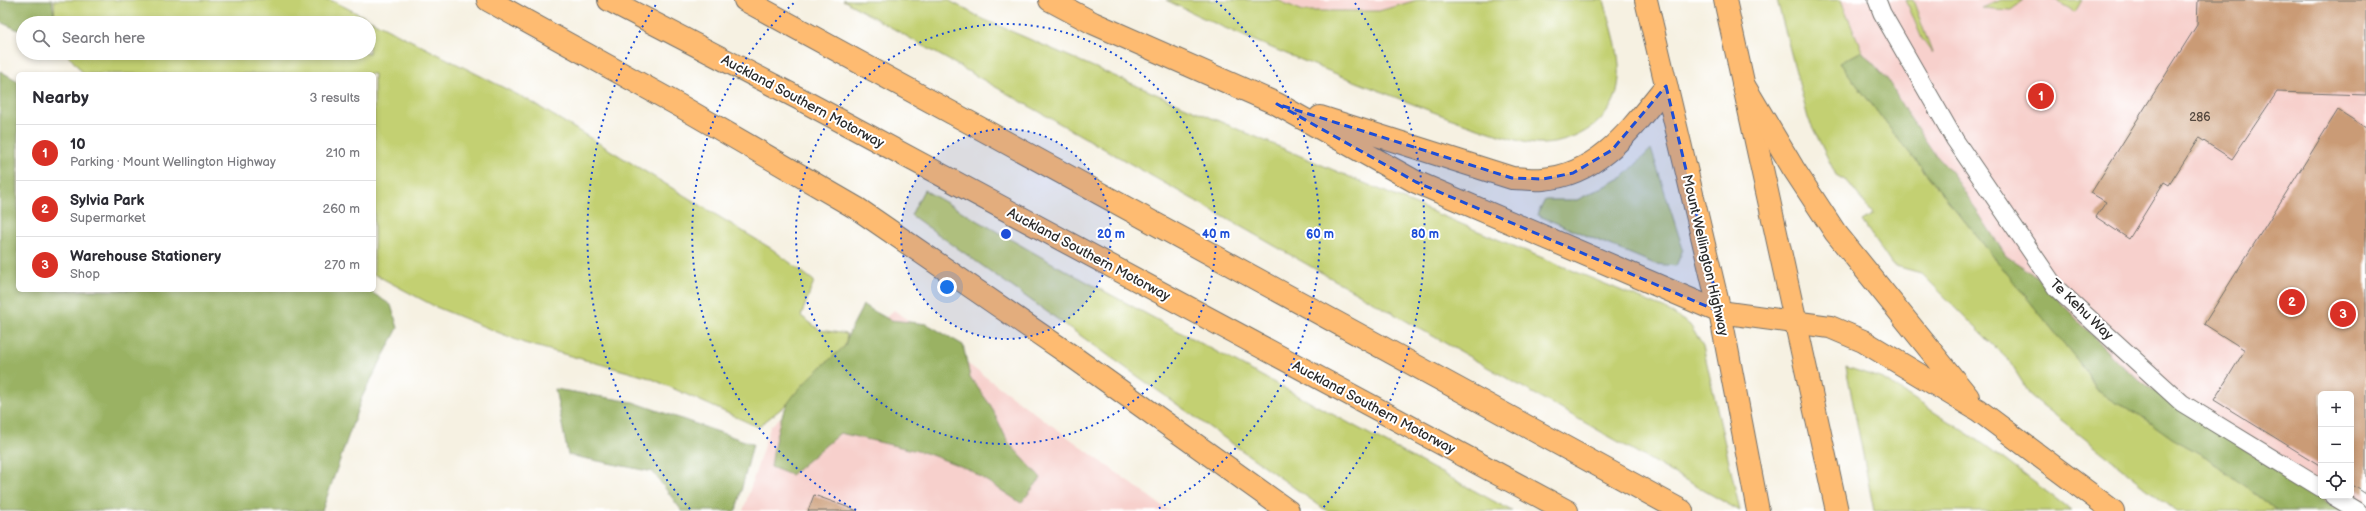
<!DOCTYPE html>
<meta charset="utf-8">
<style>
:root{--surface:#fff;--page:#f7f7f7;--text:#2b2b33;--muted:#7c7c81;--line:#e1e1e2;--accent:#d93025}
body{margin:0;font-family:"Balsamiq Sans",sans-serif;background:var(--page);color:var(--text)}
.controls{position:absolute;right:12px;bottom:12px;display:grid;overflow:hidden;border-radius:6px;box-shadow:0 2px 6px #0003}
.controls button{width:36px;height:36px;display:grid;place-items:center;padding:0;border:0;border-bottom:1px solid var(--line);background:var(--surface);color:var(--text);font:20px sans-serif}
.you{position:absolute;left:947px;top:287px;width:14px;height:14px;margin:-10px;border:3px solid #fff;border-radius:50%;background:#1a73e8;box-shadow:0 0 0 6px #1a73e833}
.badge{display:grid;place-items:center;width:26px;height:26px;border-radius:50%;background:var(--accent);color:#fff;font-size:13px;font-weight:700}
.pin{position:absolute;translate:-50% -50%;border:2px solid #fff;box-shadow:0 1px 4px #0006}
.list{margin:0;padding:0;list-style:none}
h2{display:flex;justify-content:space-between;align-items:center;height:52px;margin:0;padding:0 16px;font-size:17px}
h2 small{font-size:13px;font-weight:400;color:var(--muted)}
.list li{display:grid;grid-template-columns:26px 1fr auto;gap:12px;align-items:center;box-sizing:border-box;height:56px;padding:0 16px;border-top:1px solid var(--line)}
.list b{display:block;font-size:15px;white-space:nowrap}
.list p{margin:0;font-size:13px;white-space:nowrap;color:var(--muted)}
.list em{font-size:13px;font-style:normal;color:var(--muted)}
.icon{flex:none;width:22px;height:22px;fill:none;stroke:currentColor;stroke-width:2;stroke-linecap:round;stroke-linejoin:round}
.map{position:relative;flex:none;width:2366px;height:511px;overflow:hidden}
.search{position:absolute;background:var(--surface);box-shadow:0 2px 6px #0003;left:16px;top:16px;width:360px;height:44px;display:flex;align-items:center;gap:10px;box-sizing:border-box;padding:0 14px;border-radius:22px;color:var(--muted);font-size:15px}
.panel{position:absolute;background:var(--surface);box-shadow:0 2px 6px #0003;left:16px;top:72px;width:360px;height:220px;border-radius:6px}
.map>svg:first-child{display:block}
</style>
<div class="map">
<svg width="2366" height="511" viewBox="0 0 2366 511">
<rect width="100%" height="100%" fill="#fff"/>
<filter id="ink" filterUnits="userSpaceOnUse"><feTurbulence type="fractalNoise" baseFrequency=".025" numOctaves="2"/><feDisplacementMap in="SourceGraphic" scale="8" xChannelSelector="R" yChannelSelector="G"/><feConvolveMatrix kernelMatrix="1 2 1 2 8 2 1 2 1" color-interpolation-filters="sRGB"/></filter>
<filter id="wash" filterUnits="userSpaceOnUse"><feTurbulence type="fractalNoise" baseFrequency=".012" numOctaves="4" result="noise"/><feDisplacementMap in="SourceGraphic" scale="16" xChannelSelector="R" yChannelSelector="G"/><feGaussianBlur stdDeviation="0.9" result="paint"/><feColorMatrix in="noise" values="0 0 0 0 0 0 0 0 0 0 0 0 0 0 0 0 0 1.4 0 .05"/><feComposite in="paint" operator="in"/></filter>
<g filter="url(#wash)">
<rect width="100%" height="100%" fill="#f6f1e2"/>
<path fill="#f7d0cc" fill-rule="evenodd" d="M1277 0H1417L1379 11H1303Z
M1794 0H2366V511H2264L2154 440 1975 293ZM2321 394H2351V496H2321Z
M894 310 1169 511H743L770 427Z"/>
<path fill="#c3d072" stroke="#777e4e" d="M54 0H330L337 3 528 100 772 249 814 281 801 316 820 330 847 334 845 346 820 368 787 404 758 427 650 378 524 343 436 307 374 274V74H84L66 53H369V23H55Z
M843 0H948L983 19C1210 118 1437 215 1666 309L1690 325 1703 346 1740 511Z
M1166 0H1277L1303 11H1379L1417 0H1604C1611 27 1623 58 1618 86 1613 121 1575 143 1543 144 1527 145 1511 138 1496 134 1465 124 1435 113 1405 101 1325 69 1243 39 1166 0Z
M1777 0H1841L1862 51 1840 63 1895 135 2086 371 2095 389 2114 402 2137 413 2172 438 2206 457 2277 511H2176L2031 396 2009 361 1921 273 1892 265 1862 221 1873 214 1848 182 1836 175 1808 118Z
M1906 0H1913L1932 53 1922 39Z
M2001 0H2024L2011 10 1982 8Z
M2055 0H2082L2075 12Z
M1651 149 1683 249 1676 266 1655 264 1537 215 1545 200H1577L1623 177Z
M924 190 1052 263 1512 511H1327L911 215Z
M1846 367 1883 379 1985 445 2072 511H1874Z"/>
<path fill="#9ab264" stroke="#626e48" d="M0 0H52L55 23H23V32L0 22Z
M1862 51 1888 80 1904 109 1934 153 1953 174 2006 256 2035 275 2119 364 2153 390 2341 511H2277L2206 457 2172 438 2137 413 2114 402 2095 389 2086 371 1895 135 1840 63Z
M0 71 18 81V290H368L391 305 398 328 362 397 322 511H0Z
M863 305 890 320 927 324 963 345 970 377 991 406 1008 442 1041 478 1021 503 968 469 926 453 840 433 791 475 771 467C774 447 777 423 787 405 797 387 829 360 845 346 848 331 857 319 863 305Z
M555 389 633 402 753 444 736 511H682L653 472 568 455Z"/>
<g id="blocks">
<path fill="#ca9b76" d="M2198 0H2366V95L2277 92 2232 159 2199 138 2169 185 2164 182 2129 239 2096 217 2106 202 2091 193 2197 25Z
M2338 110 2366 128V494L2351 484V394H2321V466L2214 400 2245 350 2204 324Z
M814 495 858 511H808Z"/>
</g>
</g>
<g filter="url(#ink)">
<use href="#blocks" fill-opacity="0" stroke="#72706b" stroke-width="1"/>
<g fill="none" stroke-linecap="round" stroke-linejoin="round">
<defs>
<path id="service" d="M1877 0 1882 13 1955 140 2056 288 2182 403 2321 488
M2333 496 2358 511"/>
<path id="primary" d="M1646 0 1720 312 1758 511
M1725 0 1837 511"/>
<path id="motorway" d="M488 0 682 107 858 209 1076 359 1288 511
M609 0 800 99 1567 511
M745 0 1682 511
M1050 0 1093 23 1277 104 1416 182 1720 312 1830 327 1863 341 1978 410 2113 511
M1743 84 1793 168 1835 232 1968 397
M1320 117 1512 178C1522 178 1533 180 1543 179 1600 175 1633 126 1666 86"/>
</defs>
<use href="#service" stroke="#72706b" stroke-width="19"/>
<use href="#primary" stroke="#72706b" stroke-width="24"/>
<use href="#motorway" stroke="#72706b" stroke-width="24"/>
<use href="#service" stroke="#fff" stroke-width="17"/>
<use href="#primary" stroke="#febb71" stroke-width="22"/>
<use href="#motorway" stroke="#febb71" stroke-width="22"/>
</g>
</g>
<path fill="#1d4ed8" fill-opacity="0.2" stroke="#1d4ed8" stroke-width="3" stroke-dasharray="8 5" stroke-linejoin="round" d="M1666 86 1720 312 1416 182 1277 104 1512 178 1543 179 1573 173 1612 150Z"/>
<circle cx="1006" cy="234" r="105" fill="#1d4ed8" fill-opacity=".12"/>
<g fill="none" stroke="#1d4ed8" stroke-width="2" stroke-dasharray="2 4">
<circle cx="1006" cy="234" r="105"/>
<circle cx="1006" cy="234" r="210"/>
<path d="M856 510A314 314 0 0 1 796 1M1216 1A314 314 0 0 1 1156 510"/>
<path d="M690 509A419 419 0 0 1 657 3M1355 3A419 419 0 0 1 1322 509"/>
</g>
<g text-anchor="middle" stroke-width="4" stroke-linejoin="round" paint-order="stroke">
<g font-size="12" fill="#53473e">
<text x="2200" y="121">286</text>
</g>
<g font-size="14" fill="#2b2b2b" stroke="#fff">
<text transform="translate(803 101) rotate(28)" y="5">Auckland Southern Motorway</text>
<text transform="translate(1089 254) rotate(28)" y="5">Auckland Southern Motorway</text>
<text transform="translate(1706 255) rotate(77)" y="5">Mount Wellington Highway</text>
<text transform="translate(2082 309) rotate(44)" y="5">Te Kehu Way</text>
<text transform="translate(1374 407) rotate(28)" y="5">Auckland Southern Motorway</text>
</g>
</g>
<circle cx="1006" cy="234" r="6" fill="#1d4ed8" stroke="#fff" stroke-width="2"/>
<g font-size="12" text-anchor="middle" font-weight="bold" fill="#1d4ed8" stroke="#fff" stroke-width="4" stroke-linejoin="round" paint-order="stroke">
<text x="1111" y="238">20 m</text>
<text x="1216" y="238">40 m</text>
<text x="1320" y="238">60 m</text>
<text x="1425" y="238">80 m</text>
</g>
</svg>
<div class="controls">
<button>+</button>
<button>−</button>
<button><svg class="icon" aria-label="locate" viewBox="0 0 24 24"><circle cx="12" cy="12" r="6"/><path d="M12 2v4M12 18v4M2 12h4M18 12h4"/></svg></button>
</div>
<div class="you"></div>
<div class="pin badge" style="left:2041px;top:96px">1</div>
<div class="pin badge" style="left:2292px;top:302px">2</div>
<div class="pin badge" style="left:2343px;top:314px">3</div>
<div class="search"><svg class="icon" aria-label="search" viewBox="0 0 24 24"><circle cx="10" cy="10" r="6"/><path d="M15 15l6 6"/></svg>Search here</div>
<section class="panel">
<h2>Nearby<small>3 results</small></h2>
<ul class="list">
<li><span class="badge">1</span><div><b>10</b><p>Parking · Mount Wellington Highway</p></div><em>210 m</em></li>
<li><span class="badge">2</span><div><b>Sylvia Park</b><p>Supermarket</p></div><em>260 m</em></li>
<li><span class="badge">3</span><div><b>Warehouse Stationery</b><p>Shop</p></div><em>270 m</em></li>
</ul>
</section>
</div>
